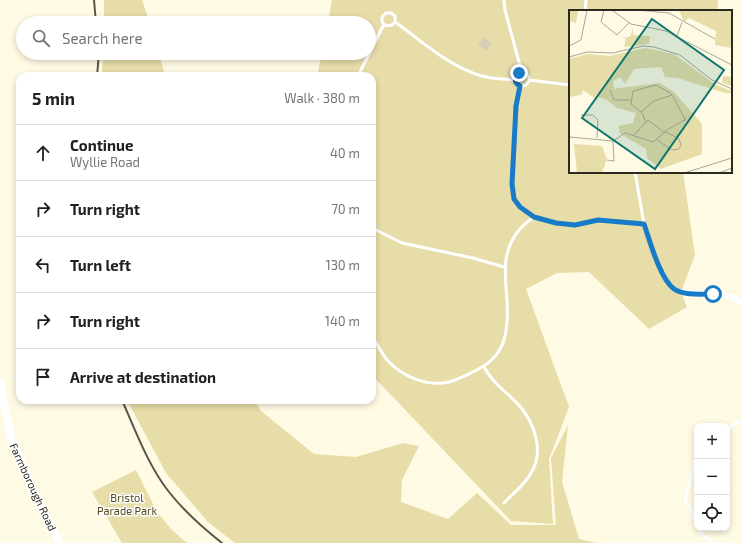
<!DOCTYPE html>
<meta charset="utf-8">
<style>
:root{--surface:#fff;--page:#f2f2f2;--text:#202124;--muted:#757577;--line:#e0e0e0}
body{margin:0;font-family:"Exo 2",sans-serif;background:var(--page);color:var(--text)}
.controls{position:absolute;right:12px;bottom:12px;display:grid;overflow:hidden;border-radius:8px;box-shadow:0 2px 6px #0003}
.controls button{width:36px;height:36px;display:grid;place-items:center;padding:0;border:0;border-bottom:1px solid var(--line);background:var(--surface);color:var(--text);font:20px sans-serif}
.stop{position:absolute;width:12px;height:12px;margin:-9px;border:3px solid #187bc7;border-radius:50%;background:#fff}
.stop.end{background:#187bc7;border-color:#fff;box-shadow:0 1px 4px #0008}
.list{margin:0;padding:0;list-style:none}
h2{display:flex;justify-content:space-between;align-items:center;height:52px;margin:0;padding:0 16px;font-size:17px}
h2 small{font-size:13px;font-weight:400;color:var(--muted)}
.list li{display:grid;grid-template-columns:26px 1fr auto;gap:12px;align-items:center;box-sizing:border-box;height:56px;padding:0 16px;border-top:1px solid var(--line)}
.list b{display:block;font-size:15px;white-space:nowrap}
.list p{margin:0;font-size:13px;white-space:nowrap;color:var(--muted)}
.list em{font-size:13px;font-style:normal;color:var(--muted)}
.icon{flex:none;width:22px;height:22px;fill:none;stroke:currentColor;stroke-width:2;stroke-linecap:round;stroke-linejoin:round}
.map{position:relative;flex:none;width:742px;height:543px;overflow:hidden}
.search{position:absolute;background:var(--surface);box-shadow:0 2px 6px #0003;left:16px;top:16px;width:360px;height:44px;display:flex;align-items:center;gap:10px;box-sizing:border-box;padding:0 14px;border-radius:22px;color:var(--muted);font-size:15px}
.panel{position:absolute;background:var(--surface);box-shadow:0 2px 6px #0003;left:16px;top:72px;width:360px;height:332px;border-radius:12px}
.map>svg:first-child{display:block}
</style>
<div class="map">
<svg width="742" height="543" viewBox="0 0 742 543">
<rect width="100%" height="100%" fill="#fefae3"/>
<path fill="#e7dda9" d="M104 0H142L150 23H104Z
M332 0H718L717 11H570V172H683L695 255 681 292 687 307 649 329 589 272 557 273 526 289 569 407 549 459 553 524 511 521 372 375V76H317L322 53H369V23H328Z
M103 53H159L165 76H102Z
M127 400H254L261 411 314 454 356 457 403 443 419 446 402 480 401 502 448 519 477 493 511 525H556L551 458 568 425 562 482 579 539 596 543H235L208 522 166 473Z
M136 470 157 512 172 530 187 543H122L92 492Z"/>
<path fill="#d6d1b5" d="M484 37 492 43 487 51 478 45Z"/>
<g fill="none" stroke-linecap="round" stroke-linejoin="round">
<path stroke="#fff" stroke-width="3" d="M504 0 505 10 520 66 519 73
M585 11 586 0
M395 22 392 25 386 26 382 22V17L386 13H391L395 16V22C422 41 449 67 482 76 492 79 504 79 515 80
M515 79a7 7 0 1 1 14 0a7 7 0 1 1-14 0Z
M358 76 384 24
M529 80 570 85
M520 86 516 106 512 184 514 199 520 207 534 217 556 223 575 225 598 220 644 224
M635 172 644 224 656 259 664 277 673 288 681 292
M372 228 402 243 473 258 504 267
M372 336C377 344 382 354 388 361 403 377 428 387 449 382 456 380 462 377 469 374 483 367 495 361 502 345 506 338 506 329 507 322 510 288 495 258 520 229 524 224 529 221 534 217
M484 367C492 382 505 391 517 403 534 421 545 451 531 473 525 485 513 493 504 503
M727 428 742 420
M697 458 695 461 685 499 697 524
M699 528 701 533 713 543"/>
<path stroke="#fff" stroke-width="6" d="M681 292C698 295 715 292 731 297 735 298 738 301 742 303"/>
<path stroke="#fff" stroke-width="8" d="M0 382 11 439 47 519 60 543"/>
<path stroke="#595749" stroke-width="2" d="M94 0 96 23
M97 76 99 53
M122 400C135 430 149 467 169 492 184 511 203 528 222 543"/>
</g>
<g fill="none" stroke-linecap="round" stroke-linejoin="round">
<path stroke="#187bc7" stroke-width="5" d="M519 73C514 77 514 83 520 86L516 106 512 184 514 199 520 207 534 217 556 223 575 225 598 220 644 224C650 241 660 279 674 289 685 296 701 294 713 294"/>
</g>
<g text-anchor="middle" stroke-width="3" stroke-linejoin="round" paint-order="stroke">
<g font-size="11" fill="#2c2a1f" stroke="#fff">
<text transform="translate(33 487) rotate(65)" y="4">Farmborough Road</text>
</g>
<g font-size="11" fill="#52491c" stroke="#fff">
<text x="127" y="502">Bristol<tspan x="127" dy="13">Parade Park</tspan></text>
</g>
</g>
<g transform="translate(569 10)">
<rect width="163" height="163" fill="#fefae3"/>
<path d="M0 0H9L7 13 0 11ZM110 0H163V38L146 35 147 21 120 8 115 12ZM64 16V25L81 26 80 34 55 37 57 29 52 25 58 28 62 25ZM76 38 105 44 147 75 163 81V83H156L109 68 96 67 92 57 65 59 56 74 51 67 44 71 45 78 42 79 91 73 105 82 133 114V144L92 159 78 148 77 139 50 123V116L64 113 67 103 48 98 38 90 29 87 27 89 14 80 12 85 0 87V49L18 44 41 46ZM154 66 163 67V76L153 73ZM5 134 33 136 38 149 33 163H8Z" fill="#e7dda9"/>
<path fill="none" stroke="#aaa795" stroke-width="1" d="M35 0 32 12 48 25 60 13M43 0 62 14 97 21 163 55M68 0 100 3 146 29M108 26 113 12M0 36 12 30 18 0M0 47 18 42 44 43 74 36 85 37 111 45 143 70 163 79M41 80 45 90H61M103 85 116 109M72 102 85 91 103 85 101 83M12 105H24L29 110 28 128M76 111 74 104 62 94 64 81 87 75 101 83M96 121 117 109 115 111M65 125 79 110 96 123 95 121M0 127 44 131 56 123 84 132 95 123M88 130 103 140 110 139 112 135 110 129 97 122M38 150 45 151 44 131M115 163 163 148M150 163 163 158"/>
<path fill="#0f766e" fill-opacity="0.15" stroke="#0f766e" stroke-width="2" d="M83 9 155 60 86 159 13 108Z"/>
<rect width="163" height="163" fill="none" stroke="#2c2a1f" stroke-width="2"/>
</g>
</svg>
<div class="controls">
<button>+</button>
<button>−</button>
<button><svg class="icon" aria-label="locate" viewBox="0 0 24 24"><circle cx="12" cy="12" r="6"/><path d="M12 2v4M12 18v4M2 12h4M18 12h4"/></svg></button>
</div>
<div class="stop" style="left:713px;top:294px"></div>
<div class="stop end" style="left:519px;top:73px"></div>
<div class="search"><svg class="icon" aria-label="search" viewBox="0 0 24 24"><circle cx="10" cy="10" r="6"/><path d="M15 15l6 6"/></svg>Search here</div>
<section class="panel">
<h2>5 min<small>Walk · 380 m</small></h2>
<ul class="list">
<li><svg class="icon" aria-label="ahead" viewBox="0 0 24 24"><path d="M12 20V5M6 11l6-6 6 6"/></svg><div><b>Continue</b><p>Wyllie Road</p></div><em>40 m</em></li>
<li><svg class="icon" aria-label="right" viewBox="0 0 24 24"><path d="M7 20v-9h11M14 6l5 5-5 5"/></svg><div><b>Turn right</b></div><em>70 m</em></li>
<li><svg class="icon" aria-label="left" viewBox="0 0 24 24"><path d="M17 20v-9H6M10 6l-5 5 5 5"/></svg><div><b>Turn left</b></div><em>130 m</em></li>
<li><svg class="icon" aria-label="right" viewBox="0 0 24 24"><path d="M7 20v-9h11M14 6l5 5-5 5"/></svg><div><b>Turn right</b></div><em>140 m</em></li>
<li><svg class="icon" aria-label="arrive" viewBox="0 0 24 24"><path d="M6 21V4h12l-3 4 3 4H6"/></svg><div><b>Arrive at destination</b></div></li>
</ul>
</section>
</div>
